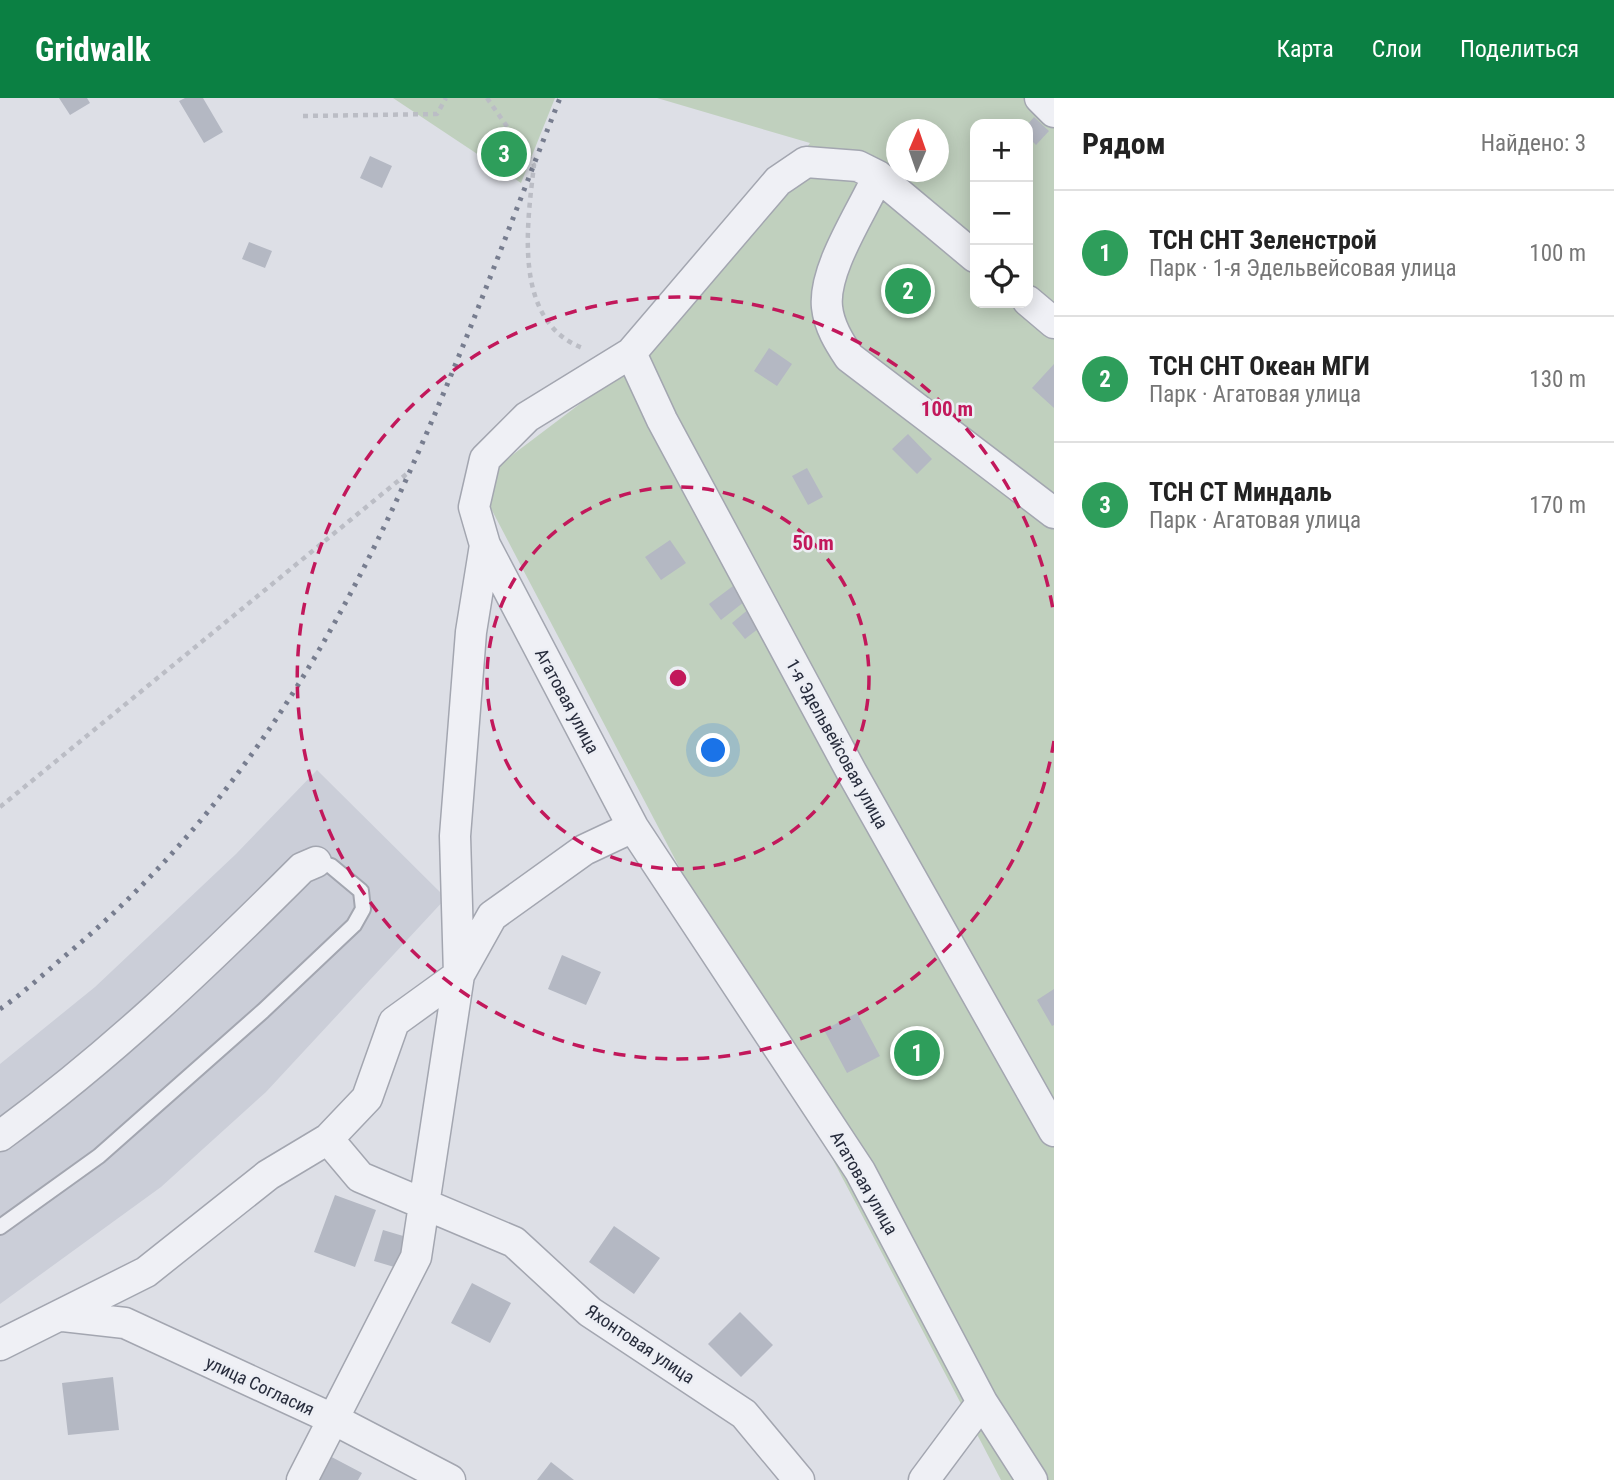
<!DOCTYPE html>
<html lang="ru">
<meta charset="utf-8">
<style>
:root{--surface:#fff;--page:#f2f2f2;--text:#222;--muted:#767676;--line:#e0e0e0;--accent:#0b8043}
body{margin:0;font-family:"Roboto Condensed",sans-serif;background:var(--page);color:var(--text)}
.controls{position:absolute;right:21px;top:21px;display:grid;overflow:hidden;border-radius:14px;box-shadow:0 4px 18px #0003}
.controls button{width:63px;height:63px;display:grid;place-items:center;padding:0;border:0;border-bottom:2px solid var(--line);background:var(--surface);color:var(--text);font:35px sans-serif}
.compass{position:absolute;left:886px;top:21px;width:63px;height:63px;border-radius:50%;background:var(--surface);box-shadow:0 4px 18px #0003;rotate:2deg}
.you{position:absolute;left:714px;top:653px;width:24px;height:24px;margin:-18px;border:5px solid #fff;border-radius:50%;background:#1a73e8;box-shadow:0 0 0 10px #1a73e833}
.badge{display:grid;place-items:center;width:46px;height:46px;border-radius:50%;background:var(--accent);color:#fff;font-size:23px;font-weight:700}
.pin{position:absolute;translate:-50% -50%;border:4px solid #fff;box-shadow:0 2px 7px #0006}
.list{margin:0;padding:0;list-style:none}
h2{display:flex;justify-content:space-between;align-items:center;height:91px;margin:0;padding:0 28px;font-size:30px}
h2 small{font-size:23px;font-weight:400;color:var(--muted)}
.list li{display:grid;grid-template-columns:46px 1fr auto;gap:21px;align-items:center;box-sizing:border-box;height:126px;padding:0 28px;border-top:2px solid var(--line)}
.list b{display:block;font-size:26px;white-space:nowrap}
.list p{margin:0;font-size:23px;white-space:nowrap;color:var(--muted)}
.list em{font-size:23px;font-style:normal;color:var(--muted)}
.icon{flex:none;width:38px;height:38px;fill:none;stroke:currentColor;stroke-width:2;stroke-linecap:round;stroke-linejoin:round}
.map{position:relative;flex:none;width:1054px;height:1382px;overflow:hidden}
header{display:flex;align-items:center;gap:42px;box-sizing:border-box;height:98px;padding:0 35px;background:var(--accent);color:#fff}
header strong{font-size:33px}
nav{display:flex;gap:38px;margin-inline-start:auto;font-size:24px}
main{display:flex}
aside{flex:1;background:var(--surface)}
.map>svg:first-child{display:block}
</style>
<header>
<strong>Gridwalk</strong>
<nav><a>Карта</a><a>Слои</a><a>Поделиться</a></nav>
</header>
<main>
<div class="map">
<svg width="1054" height="1382" viewBox="0 0 1054 1382">
<rect width="100%" height="100%" fill="#dddfe6"/>
<path fill="#cbced8" d="M317 672 446 800 266 994 161 1089 0 1206V966L95 889 236 756Z"/>
<path fill="#c0d0be" fill-rule="evenodd" d="M393 0H555L521 85Z
M657 0H1054V1382H1001L486 401 499 367 626 271 732 151 810 45ZM975 26H1028V205H975ZM897 32H939V74H897Z"/>
<path fill="#b4b8c3" d="M59 0H87L90 5 70 17Z
M185 0H203L223 34 204 45 179 3Z
M1034 19 1049 33 1036 47 1028 39V26Z
M370 58 392 68 382 90 360 80Z
M249 144 272 153 265 170 242 161Z
M769 250 792 266 777 288 754 273Z
M1054 266V310L1032 290Z
M908 336 932 361 917 376 892 351Z
M807 370 823 399 808 407 792 378Z
M670 442 686 465 661 482 645 459Z
M733 488 744 504 721 522 709 506Z
M750 510 763 527 745 541 732 525Z
M562 857 601 874 586 907 548 891Z
M1054 891V927L1052 928 1037 902Z
M857 915 880 958 847 975 824 932Z
M335 1097 376 1112 355 1169 314 1154Z
M614 1128 660 1160 634 1196 589 1164Z
M383 1132 410 1140 401 1171 374 1163Z
M472 1185 511 1205 490 1245 451 1225Z
M740 1214 773 1247 741 1279 708 1246Z
M113 1279 119 1332 68 1337 62 1285Z
M324 1355 362 1375 358 1382H309Z
M551 1364 574 1382H537Z"/>
<g fill="none" stroke-linecap="round" stroke-linejoin="round">
<defs>
<path id="service" d="M0 1129 99 1058 263 913 354 827 363 811 361 793 331 768 316 764"/>
<path id="minor" d="M1040 0 1054 14
M878 78C862 114 823 171 827 209 829 228 839 244 849 259L1054 415
M975 159 878 78 858 68 806 64 778 83 631 255 527 319 485 361 474 409 485 447 633 729 860 1073 982 1304 1032 1382
M1028 203 1054 225
M631 255 662 322 851 673 1054 1033
M0 1038C109 959 207 865 302 770L316 764
M328 1041 360 1079 514 1144 590 1214 744 1316 799 1382
M63 1218 125 1225 335 1322 450 1382
M0 1247 146 1174 268 1077 328 1041 367 1000 394 924 459 877 492 818 584 752 633 729
M302 1382 416 1159 459 877 455 738 471 534 485 447
M924 1382 982 1304"/>
</defs>
<use href="#service" stroke="#a3a6b0" stroke-width="18"/>
<use href="#minor" stroke="#a3a6b0" stroke-width="33"/>
<path stroke="#bbbdc5" stroke-width="4.5" stroke-dasharray="5 5" stroke-linecap="butt" d="M487 0 534 67C527 128 512 225 585 251
M303 18 437 16 446 0
M0 709 409 374"/>
<use href="#service" stroke="#eff0f5" stroke-width="14"/>
<use href="#minor" stroke="#eff0f5" stroke-width="30"/>
<path stroke="#777d8f" stroke-width="5" stroke-dasharray="3.5 7" stroke-linecap="butt" d="M0 911C25 894 48 872 72 852 338 628 436 312 560 0"/>
</g>
<g fill="none" stroke="#c2185b" stroke-width="3.5" stroke-dasharray="12 9">
<circle cx="678" cy="580" r="191"/>
<path d="M1054 643A381 381 0 1 1 1054 517"/>
</g>
<g text-anchor="middle" stroke-width="5" stroke-linejoin="round" paint-order="stroke">
<g font-size="18" fill="#272c3c" stroke="#eceef4">
<text transform="translate(567 603) rotate(62)" y="6">Агатовая улица</text>
<text transform="translate(837 646) rotate(61)" y="6">1-я Эдельвейсовая улица</text>
<text transform="translate(864 1085) rotate(60)" y="6">Агатовая улица</text>
<text transform="translate(640 1246) rotate(34)" y="6">Яхонтовая улица</text>
<text transform="translate(260 1288) rotate(25)" y="6">улица Согласия</text>
</g>
</g>
<circle cx="678" cy="580" r="10" fill="#c2185b" stroke="#eceef4" stroke-width="3.5"/>
<g font-size="21" text-anchor="middle" font-weight="bold" fill="#c2185b" stroke="#eceef4" stroke-width="5" stroke-linejoin="round" paint-order="stroke">
<text x="947" y="318">100 m</text>
<text x="813" y="452">50 m</text>
</g>
</svg>
<div class="controls">
<button>+</button>
<button>−</button>
<button><svg class="icon" aria-label="locate" viewBox="0 0 24 24"><circle cx="12" cy="12" r="6"/><path d="M12 2v4M12 18v4M2 12h4M18 12h4"/></svg></button>
</div>
<svg class="compass" viewBox="-18 -18 36 36"><path d="M0-13l5 13h-10z" fill="#e53935"/><path d="M0 13l5-13h-10z" fill="#767676"/></svg>
<div class="you"></div>
<div class="pin badge" style="left:917px;top:955px;background:#2e9e5b">1</div>
<div class="pin badge" style="left:908px;top:193px;background:#2e9e5b">2</div>
<div class="pin badge" style="left:504px;top:56px;background:#2e9e5b">3</div>
</div>
<aside>
<h2>Рядом<small>Найдено: 3</small></h2>
<ul class="list">
<li><span class="badge" style="background:#2e9e5b">1</span><div><b>ТСН СНТ Зеленстрой</b><p>Парк · 1-я Эдельвейсовая улица</p></div><em>100 m</em></li>
<li><span class="badge" style="background:#2e9e5b">2</span><div><b>ТСН СНТ Океан МГИ</b><p>Парк · Агатовая улица</p></div><em>130 m</em></li>
<li><span class="badge" style="background:#2e9e5b">3</span><div><b>ТСН СТ Миндаль</b><p>Парк · Агатовая улица</p></div><em>170 m</em></li>
</ul>
</aside>
</main>
